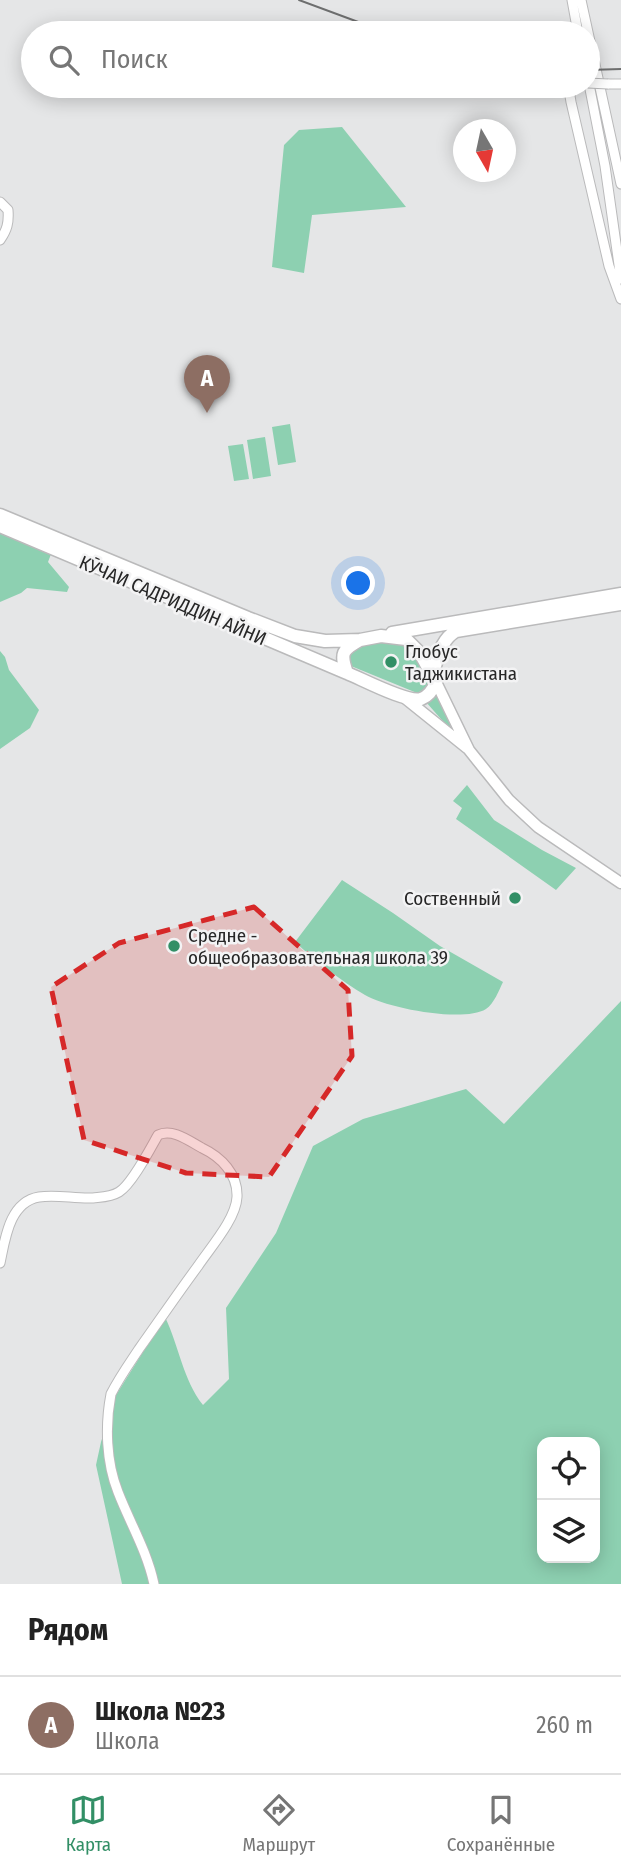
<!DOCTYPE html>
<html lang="ru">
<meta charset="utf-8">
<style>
:root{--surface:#fff;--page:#f2f2f2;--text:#222;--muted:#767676;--line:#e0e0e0;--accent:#328f66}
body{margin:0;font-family:"Fira Sans Condensed",sans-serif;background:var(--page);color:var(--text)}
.controls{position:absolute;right:21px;bottom:21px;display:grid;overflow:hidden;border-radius:14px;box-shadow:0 4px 18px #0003}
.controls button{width:63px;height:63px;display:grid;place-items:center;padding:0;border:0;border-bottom:2px solid var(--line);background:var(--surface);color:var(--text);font:35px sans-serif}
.compass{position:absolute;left:453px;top:119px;width:63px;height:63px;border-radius:50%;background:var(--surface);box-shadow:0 4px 18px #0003;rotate:171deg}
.you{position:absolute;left:359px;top:584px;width:24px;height:24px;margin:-18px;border:5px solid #fff;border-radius:50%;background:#1a73e8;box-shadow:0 0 0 10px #1a73e833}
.badge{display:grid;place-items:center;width:46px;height:46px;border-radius:50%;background:var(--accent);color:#fff;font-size:23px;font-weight:700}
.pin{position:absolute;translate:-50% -58px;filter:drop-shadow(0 2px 4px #0008)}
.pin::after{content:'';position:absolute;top:37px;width:24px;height:21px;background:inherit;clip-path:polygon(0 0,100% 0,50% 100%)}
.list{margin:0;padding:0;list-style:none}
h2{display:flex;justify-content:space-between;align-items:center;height:91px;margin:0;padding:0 28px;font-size:30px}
h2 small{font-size:23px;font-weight:400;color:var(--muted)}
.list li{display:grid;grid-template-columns:46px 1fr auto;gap:21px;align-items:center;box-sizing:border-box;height:98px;padding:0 28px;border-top:2px solid var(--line)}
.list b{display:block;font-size:26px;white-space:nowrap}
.list p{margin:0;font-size:23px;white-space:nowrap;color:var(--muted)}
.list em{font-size:23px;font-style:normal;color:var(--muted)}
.icon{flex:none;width:38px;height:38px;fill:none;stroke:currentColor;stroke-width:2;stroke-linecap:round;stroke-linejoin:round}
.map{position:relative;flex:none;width:621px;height:1584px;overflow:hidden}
.search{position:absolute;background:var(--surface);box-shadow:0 4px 18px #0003;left:21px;right:21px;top:21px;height:77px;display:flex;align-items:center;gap:18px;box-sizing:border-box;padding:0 24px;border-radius:38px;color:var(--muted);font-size:26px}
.sheet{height:189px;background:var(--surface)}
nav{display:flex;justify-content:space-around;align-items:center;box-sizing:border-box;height:98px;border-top:2px solid var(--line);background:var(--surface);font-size:19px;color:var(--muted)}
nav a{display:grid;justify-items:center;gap:4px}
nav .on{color:var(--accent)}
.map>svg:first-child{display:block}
</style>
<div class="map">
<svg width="621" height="1584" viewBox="0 0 621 1584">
<rect width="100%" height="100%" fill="#e5e6e7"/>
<path fill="#8dd0b1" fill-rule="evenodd" d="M342 127 406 207 312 215 304 273 272 267 284 145 299 130Z
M290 424 296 462 278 465 272 427Z
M265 437 271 476 253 479 247 440Z
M243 444 249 479 234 481 228 446Z
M0 532 53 549 48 562 69 587 67 592 27 588 21 593 0 602Z
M400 641 415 649 430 681 428 687 423 692 417 693 351 666 349 658 353 645Z
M0 651 5 657 9 670 39 710 30 728 0 749Z
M438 695 451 726 448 727 426 702Z
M467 785 494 820 542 850 576 868 556 890 456 819 462 808 453 801Z
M342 880 393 913 440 946 503 982C499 990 494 1004 486 1009 463 1023 387 1008 365 995 341 981 316 961 295 942Z
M621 1001V1584H122L96 1465 101 1442 116 1395 165 1317C179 1346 183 1380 203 1405L229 1379 226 1308 276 1233 313 1146 363 1119 466 1089 504 1124ZM542 1442H595V1558H542Z"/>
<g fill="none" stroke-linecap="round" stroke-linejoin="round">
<defs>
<path id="minor" d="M572 0 578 33
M581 0 621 184
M588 79 605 166 621 279
M608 84H621
M573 86 570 96 571 102 609 266 621 299
M0 202 8 210C9 223 7 230 0 240
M0 1263C5 1240 9 1202 39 1197 56 1194 75 1199 93 1198 102 1197 111 1197 119 1192 132 1184 150 1149 158 1135 173 1128 189 1141 202 1148 221 1157 238 1174 237 1197 236 1219 210 1248 198 1266 178 1293 159 1321 139 1349 129 1364 119 1378 111 1394 105 1425 106 1462 118 1492 130 1523 147 1551 154 1584"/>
<path id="major" d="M436 682 469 750 509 800 538 827 621 883
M406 699 467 748"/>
<path id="highway" d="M0 515 248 618 295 636 325 641 360 640 381 636 406 639 420 653 436 682C433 690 429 696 421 699 407 703 362 679 347 673 340 653 342 650 360 640
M0 526 347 673
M392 633 621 594
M432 675C438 659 440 640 456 631L621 604"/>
</defs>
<use href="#minor" stroke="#bababb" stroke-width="11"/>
<use href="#major" stroke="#bababb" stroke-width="13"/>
<use href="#highway" stroke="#bababb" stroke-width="15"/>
<use href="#minor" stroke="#fff" stroke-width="9"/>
<use href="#major" stroke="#fff" stroke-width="10"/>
<use href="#highway" stroke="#fff" stroke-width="12"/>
<path stroke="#6e6f6f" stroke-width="2" d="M299 0 388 33
M588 70 621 69"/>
<defs>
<path id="minor-bridge" d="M588 83 608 84"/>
</defs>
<use href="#minor-bridge" stroke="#bababb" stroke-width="11" stroke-linecap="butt"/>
<use href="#minor-bridge" stroke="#fff" stroke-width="9"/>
</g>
<path fill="#d62828" fill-opacity="0.2" stroke="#d62828" stroke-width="5" stroke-dasharray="14 9" stroke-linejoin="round" d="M254 907 348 990 352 1056 269 1177 186 1173 84 1140 51 987 119 943Z"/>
<g fill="#328f66" stroke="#f3f3f4" stroke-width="2.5">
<circle cx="391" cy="662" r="7"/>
<circle cx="515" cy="898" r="7"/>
<circle cx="174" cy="946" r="7"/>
</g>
<g text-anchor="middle" stroke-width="5" stroke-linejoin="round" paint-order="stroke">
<g font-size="19" fill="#272727" stroke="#f3f3f4">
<text transform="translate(173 600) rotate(23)" y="7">КӮЧАИ САДРИДДИН АЙНИ</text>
</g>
<g font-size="19" fill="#272727" stroke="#f3f3f4" text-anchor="start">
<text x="405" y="658">Глобус<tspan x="405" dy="22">Таджикистана</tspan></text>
<text x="501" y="905" text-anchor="end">Соственный</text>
<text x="188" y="942">Средне -<tspan x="188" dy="22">общеобразовательная школа 39</tspan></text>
</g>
</g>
</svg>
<div class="controls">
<button><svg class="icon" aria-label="locate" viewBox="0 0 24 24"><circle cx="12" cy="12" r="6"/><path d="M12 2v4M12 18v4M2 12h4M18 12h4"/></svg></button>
<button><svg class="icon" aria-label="layers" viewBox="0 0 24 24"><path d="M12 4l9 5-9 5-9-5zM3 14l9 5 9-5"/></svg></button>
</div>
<svg class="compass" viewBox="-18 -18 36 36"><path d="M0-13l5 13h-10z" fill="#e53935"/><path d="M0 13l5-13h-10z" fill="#767676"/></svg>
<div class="you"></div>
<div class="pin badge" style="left:207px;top:413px;background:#8d6e63">A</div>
<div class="search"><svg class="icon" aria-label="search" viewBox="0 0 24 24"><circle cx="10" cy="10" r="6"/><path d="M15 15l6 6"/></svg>Поиск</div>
</div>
<section class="sheet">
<h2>Рядом<small></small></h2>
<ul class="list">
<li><span class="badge" style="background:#8d6e63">A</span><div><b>Школа №23</b><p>Школа</p></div><em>260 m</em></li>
</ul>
</section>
<nav>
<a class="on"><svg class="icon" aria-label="map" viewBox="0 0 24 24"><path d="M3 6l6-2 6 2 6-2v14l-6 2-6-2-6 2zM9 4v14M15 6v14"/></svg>Карта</a>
<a><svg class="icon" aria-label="directions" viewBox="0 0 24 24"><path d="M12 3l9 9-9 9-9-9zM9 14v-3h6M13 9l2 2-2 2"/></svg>Маршрут</a>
<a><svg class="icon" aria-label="saved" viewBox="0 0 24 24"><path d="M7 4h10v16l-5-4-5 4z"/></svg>Сохранённые</a>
</nav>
